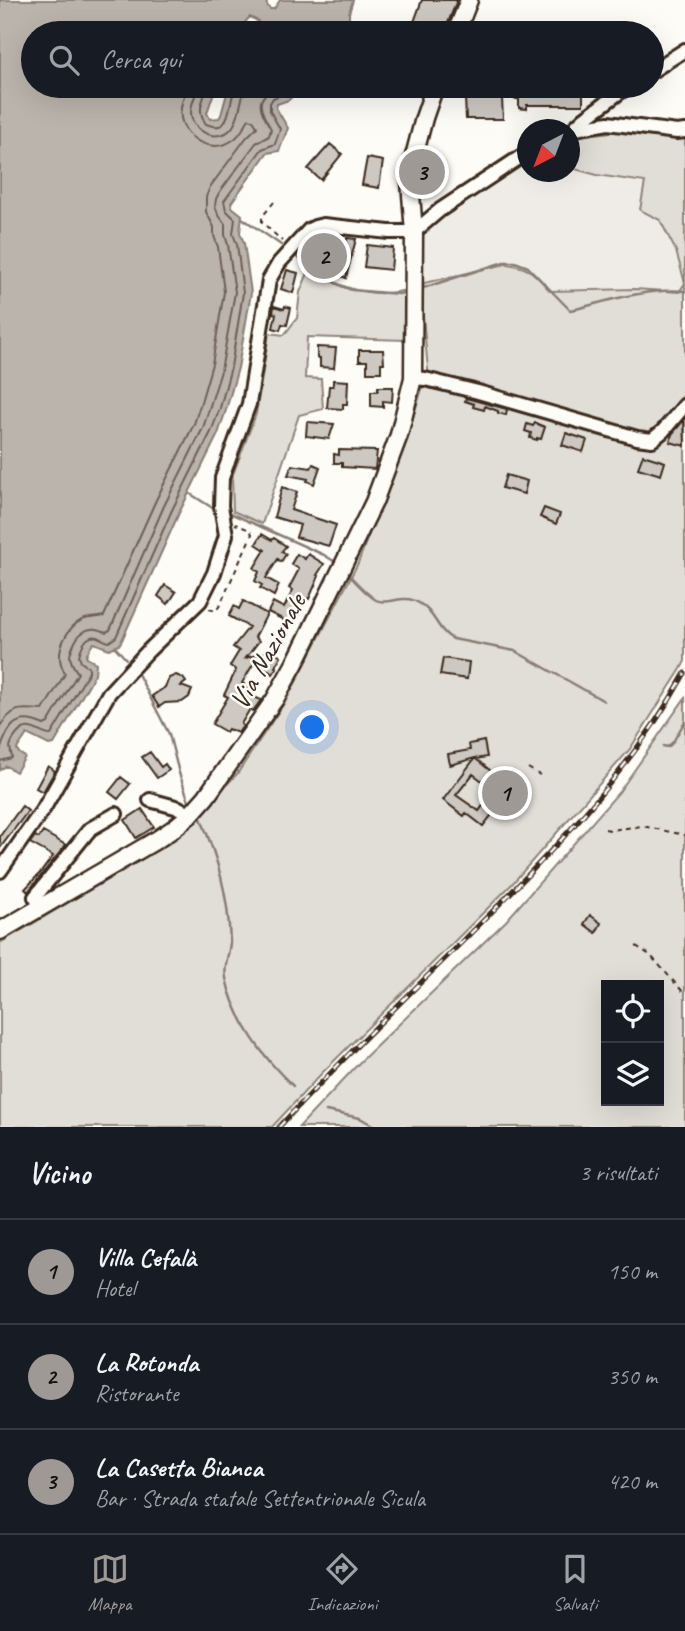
<!DOCTYPE html>
<html lang="it">
<meta charset="utf-8">
<style>
:root{--surface:#171b24;--page:#20242c;--text:#f1f3f6;--muted:#9ea1a6;--line:#363941;--accent:#9f9995}
body{margin:0;font-family:Caveat,sans-serif;background:var(--page);color:var(--text)}
.controls{position:absolute;right:21px;bottom:21px;display:grid;overflow:hidden;border-radius:0px;box-shadow:0 7px 28px #0002}
.controls button{width:63px;height:63px;display:grid;place-items:center;padding:0;border:0;border-bottom:2px solid var(--line);background:var(--surface);color:var(--text);font:35px sans-serif}
.compass{position:absolute;left:517px;top:119px;width:63px;height:63px;border-radius:50%;background:var(--surface);box-shadow:0 7px 28px #0002;rotate:222deg}
.you{position:absolute;left:313px;top:728px;width:24px;height:24px;margin:-18px;border:5px solid #fff;border-radius:50%;background:#1a73e8;box-shadow:0 0 0 10px #1a73e833}
.badge{display:grid;place-items:center;width:46px;height:46px;border-radius:50%;background:var(--accent);color:#111;font-size:23px;font-weight:700}
.pin{position:absolute;translate:-50% -50%;border:4px solid #fff;box-shadow:0 2px 7px #0006}
.list{margin:0;padding:0;list-style:none}
h2{display:flex;justify-content:space-between;align-items:center;height:91px;margin:0;padding:0 28px;font-size:30px}
h2 small{font-size:23px;font-weight:400;color:var(--muted)}
.list li{display:grid;grid-template-columns:46px 1fr auto;gap:21px;align-items:center;box-sizing:border-box;height:105px;padding:0 28px;border-top:2px solid var(--line)}
.list b{display:block;font-size:26px;white-space:nowrap}
.list p{margin:0;font-size:23px;white-space:nowrap;color:var(--muted)}
.list em{font-size:23px;font-style:normal;color:var(--muted)}
.icon{flex:none;width:38px;height:38px;fill:none;stroke:currentColor;stroke-width:2;stroke-linecap:round;stroke-linejoin:round}
.map{position:relative;flex:none;width:685px;height:1127px;overflow:hidden}
.search{position:absolute;background:var(--surface);box-shadow:0 7px 28px #0002;left:21px;right:21px;top:21px;height:77px;display:flex;align-items:center;gap:18px;box-sizing:border-box;padding:0 24px;border-radius:38px;color:var(--muted);font-size:26px}
.sheet{height:406px;background:var(--surface)}
nav{display:flex;justify-content:space-around;align-items:center;box-sizing:border-box;height:98px;border-top:2px solid var(--line);background:var(--surface);font-size:19px;color:var(--muted)}
nav a{display:grid;justify-items:center;gap:4px}
nav .on{color:var(--accent)}
.map>svg:first-child{display:block}
</style>
<div class="map">
<svg width="685" height="1127" viewBox="0 0 685 1127">
<rect width="100%" height="100%" fill="#fdfcf7"/>
<filter id="ink" filterUnits="userSpaceOnUse"><feTurbulence type="fractalNoise" baseFrequency=".0143" numOctaves="2"/><feDisplacementMap in="SourceGraphic" scale="14" xChannelSelector="R" yChannelSelector="G"/><feConvolveMatrix kernelMatrix="1 2 1 2 8 2 1 2 1" color-interpolation-filters="sRGB"/></filter>
<g filter="url(#ink)">
<path fill="#efece7" d="M527 160 528 172H570V166L572 168 597 175 645 182 660 220 676 251 685 283 679 293 635 289 550 291 534 273 506 264 420 284 418 240 430 224Z"/>
<path fill="#e1ded7" stroke="#8e847a" stroke-width="2" fill-rule="evenodd" d="M621 131 675 139 685 137V661L681 669 630 749 512 884 322 1073 272 1127H0V943L168 844 237 774 287 699 358 563 410 427 428 370 420 284 506 264C529 266 535 274 550 291L635 289 679 292 685 283 676 251 660 220 640 210 645 182 597 175 571 168 570 166V140L585 135Z
M310 268C339 288 372 299 407 290L406 340 307 337 305 378 321 379 323 409 299 415 262 524 233 511 232 477 256 414 269 333 284 335 297 318 300 292Z
M685 698V1127H299L360 1062 506 921 619 792ZM606 985H659V1101H606Z"/>
<path fill="#bbb4ad" stroke="#887d74" stroke-width="2" d="M0 0H266L267 5 270 9H274L280 0H353L349 13V33H251L258 21 250 17 247 20 238 33H33V86H216L207 113 210 119 219 118 221 115 229 86H301L289 100 277 104 276 108 288 128 279 151 267 153 231 203 232 207 242 215 240 233 244 243 251 293 238 368 226 410 218 434 179 513 122 640 119 645 109 649 94 643 92 645 86 655 87 658 96 663 95 674 54 744 49 745 27 734 17 749 19 753 25 757 16 772 6 766 0 770Z"/>
<g fill="none" stroke-linecap="round" stroke-linejoin="round">
<path stroke="#6e6157" stroke-width="2" d="M199 86C196 94 191 103 191 112 191 132 218 144 232 128 238 120 243 96 244 86
M208 86C203 100 196 110 206 124 226 132 227 119 231 103 232 97 234 92 235 86
M0 726C16 704 21 710 43 710L65 674C63 669 60 664 60 658 59 644 69 626 82 620 89 617 97 618 104 616L155 502 194 424 201 402 212 364 224 292 218 247 214 236V227L206 212V197L210 187 246 138 257 127 253 120 249 119C244 126 241 135 233 140 213 154 186 141 181 118 179 107 184 96 188 86
M0 751C8 726 16 712 44 725L48 723 78 673C75 669 71 663 70 657 70 651 73 646 76 640 83 628 93 626 106 632L110 630 164 506 203 428 221 371 235 292 228 245 225 235V224L218 214 215 206 216 199 219 193 256 143 269 136 271 129C259 108 253 97 279 86
M0 761 12 758C12 757 10 748 10 747 12 739 21 726 30 728 38 729 43 735 51 735L89 672V668L81 662 79 656C81 647 86 634 98 637 102 639 105 641 109 642L116 637 172 510 211 432 220 408 231 367 243 293 237 244 233 234 235 219 226 210 224 201 262 149 275 144 280 129 270 111V103L273 98 286 93 293 86"/>
<path stroke="#887d74" stroke-width="2.5" d="M242 218 281 245
M294 255 322 276 341 286 352 290 399 294 407 292
M420 289 504 262H515L528 267 570 310C577 309 584 307 591 305 619 297 657 288 685 291
M189 493 211 507
M230 513 324 555 337 563
M347 573C354 580 367 595 376 600 388 606 403 593 419 603 435 612 437 631 453 639L515 651 604 701
M115 647 126 659
M137 672 169 734 179 773 189 801
M663 746 668 747 673 742 685 721
M200 816C218 860 228 893 230 941 230 953 223 966 226 978 234 1018 264 1059 293 1086
M326 1111 360 1118 376 1127"/>
</g>
<path fill="#cdc8c2" stroke="#3b2a1e" stroke-width="2" fill-rule="evenodd" d="M422 0H457L444 33H410Z
M514 90H523V91L583 92V105H527V109L519 108V99H514Z
M465 98H502L503 119H466Z
M330 144 342 154 321 180 308 169Z
M367 158 383 161 379 188 362 185Z
M347 238 356 239 346 278 339 275V273L325 270 307 257 321 241 344 252Z
M367 245 393 248 391 270 364 267Z
M287 270 298 273 293 293 281 289Z
M274 306 284 309 285 306 291 308 287 325 282 324 280 330 273 328 276 314 273 313Z
M317 347 336 348 334 368 320 367V358H317Z
M359 350H383L384 363H381V372H367V361H359Z
M333 380 348 381 347 404H343V409L327 408 329 386H333Z
M378 387H393L392 402 383 401V407L371 406V391H378Z
M466 398 507 409 506 415 498 413V411L485 406 484 410 473 407 474 404 465 401Z
M684 420 685 446 670 442 672 434Z
M307 422 334 424 329 439 306 436Z
M535 423 545 427 541 439 537 438V440L530 438 531 433 525 431 527 424 533 426Z
M566 433 587 440 583 452 562 445Z
M339 450 377 451 375 469 342 467V463H334V454L339 455Z
M643 455 665 462 661 475 638 468Z
M313 464 320 467 314 484 307 481 308 479 288 475 292 465 311 468Z
M506 475 527 481 524 494 502 488Z
M282 487 297 492 291 510 336 525 329 546 296 537 300 525 274 517Z
M544 508 560 514 556 524 540 517Z
M262 534 272 540 274 538 286 546 282 551 286 554 281 562 278 559 266 578 279 585 274 596 260 588 262 585 255 581 259 572 254 568 265 550 256 544Z
M297 554 305 559 308 554 324 564 317 575 319 576 309 599 307 598 295 620 292 618 290 623 268 612 273 602 284 608 293 590 289 588 299 569 291 564Z
M165 585 176 592 168 604 158 596Z
M243 601 267 614 255 637 259 641 246 658 273 650 281 656 275 667 277 668 273 674 255 661 242 683 244 684 243 686 254 692 252 696 261 700 253 711 250 709 241 724 243 726 238 733 228 729 226 732 212 724 228 697 224 695 236 670 230 666 239 651 233 647 249 627 229 616 234 606 239 609Z
M443 658 469 662 467 679 440 675Z
M176 675 183 678 186 682 181 686 192 690 189 697 182 702 165 703 159 707 152 696 165 687 169 678Z
M484 741 487 757 476 759 522 796 507 814 498 807 483 826 466 813 464 816 443 800 475 758 450 765 448 754 470 750 469 744ZM473 774 494 790 479 811 456 795Z
M150 752 161 767 165 764 169 770 157 778 142 757Z
M48 766 55 771 43 792 36 788Z
M121 777 130 784 118 799 109 792Z
M22 806 28 811 0 848V836Z
M142 809 154 827 136 838 125 820Z
M43 832 66 845 28 892 25 889 41 872 53 856 30 843 35 836 39 838Z
M590 915 601 923 596 933 584 924Z"/>
<g fill="none" stroke-linecap="round" stroke-linejoin="round">
<defs>
<path id="minor" d="M652 71 685 50
M573 129 585 118 628 86
M575 129 608 123 677 132 685 131
M413 378 425 379 478 392 637 438 652 440 663 431 685 405
M150 800 179 808 190 815
M0 871 44 808 109 693 148 651 200 601 214 573 226 535 221 506 222 478 249 404 269 280 279 263 309 230 315 227 323 225 389 232H414L440 210 528 152
M41 907 35 897 90 829 116 814"/>
<path id="major" d="M456 33 469 0
M0 931 158 839 173 829 190 815 206 797 275 699 295 663 374 502 399 435 413 378 414 232 410 182 412 164 424 118 435 86"/>
</defs>
<use href="#minor" stroke="#3b2a1e" stroke-width="18"/>
<use href="#major" stroke="#3b2a1e" stroke-width="21"/>
<path stroke="#3b2a1e" stroke-width="2" stroke-dasharray="5 5" stroke-linecap="butt" d="M274 202 262 217V222L282 241
M209 609 216 611 220 605 252 534 250 530 235 524
M528 768 540 775
M605 829 610 830 642 826 685 835
M636 946 650 955 685 994"/>
<use href="#minor" stroke="#fdfcf7" stroke-width="12"/>
<use href="#major" stroke="#fdfcf7" stroke-width="16"/>
<defs>
<path id="rail" d="M279 1127C338 1063 400 1003 462 942 544 860 629 775 685 673"/>
</defs>
<use href="#rail" stroke="#3b2a1e" stroke-width="5"/>
<use href="#rail" stroke="#fdfcf7" stroke-width="2.5" stroke-dasharray="8" stroke-linecap="butt"/>
</g>
</g>
<g text-anchor="middle" stroke-width="5" stroke-linejoin="round" paint-order="stroke">
<g font-size="28" fill="#3b2a1e" stroke="#fdfcf7">
<text transform="translate(267 651) rotate(-61)" y="10">Via Nazionale</text>
</g>
</g>
</svg>
<div class="controls">
<button><svg class="icon" aria-label="locate" viewBox="0 0 24 24"><circle cx="12" cy="12" r="6"/><path d="M12 2v4M12 18v4M2 12h4M18 12h4"/></svg></button>
<button><svg class="icon" aria-label="layers" viewBox="0 0 24 24"><path d="M12 4l9 5-9 5-9-5zM3 14l9 5 9-5"/></svg></button>
</div>
<svg class="compass" viewBox="-18 -18 36 36"><path d="M0-13l5 13h-10z" fill="#e53935"/><path d="M0 13l5-13h-10z" fill="#9ea1a6"/></svg>
<div class="you"></div>
<div class="pin badge" style="left:505px;top:793px">1</div>
<div class="pin badge" style="left:324px;top:256px">2</div>
<div class="pin badge" style="left:422px;top:172px">3</div>
<div class="search"><svg class="icon" aria-label="search" viewBox="0 0 24 24"><circle cx="10" cy="10" r="6"/><path d="M15 15l6 6"/></svg>Cerca qui</div>
</div>
<section class="sheet">
<h2>Vicino<small>3 risultati</small></h2>
<ul class="list">
<li><span class="badge">1</span><div><b>Villa Cefalà</b><p>Hotel</p></div><em>150 m</em></li>
<li><span class="badge">2</span><div><b>La Rotonda</b><p>Ristorante</p></div><em>350 m</em></li>
<li><span class="badge">3</span><div><b>La Casetta Bianca</b><p>Bar · Strada statale Settentrionale Sicula</p></div><em>420 m</em></li>
</ul>
</section>
<nav>
<a class="on"><svg class="icon" aria-label="map" viewBox="0 0 24 24"><path d="M3 6l6-2 6 2 6-2v14l-6 2-6-2-6 2zM9 4v14M15 6v14"/></svg>Mappa</a>
<a><svg class="icon" aria-label="directions" viewBox="0 0 24 24"><path d="M12 3l9 9-9 9-9-9zM9 14v-3h6M13 9l2 2-2 2"/></svg>Indicazioni</a>
<a><svg class="icon" aria-label="saved" viewBox="0 0 24 24"><path d="M7 4h10v16l-5-4-5 4z"/></svg>Salvati</a>
</nav>
